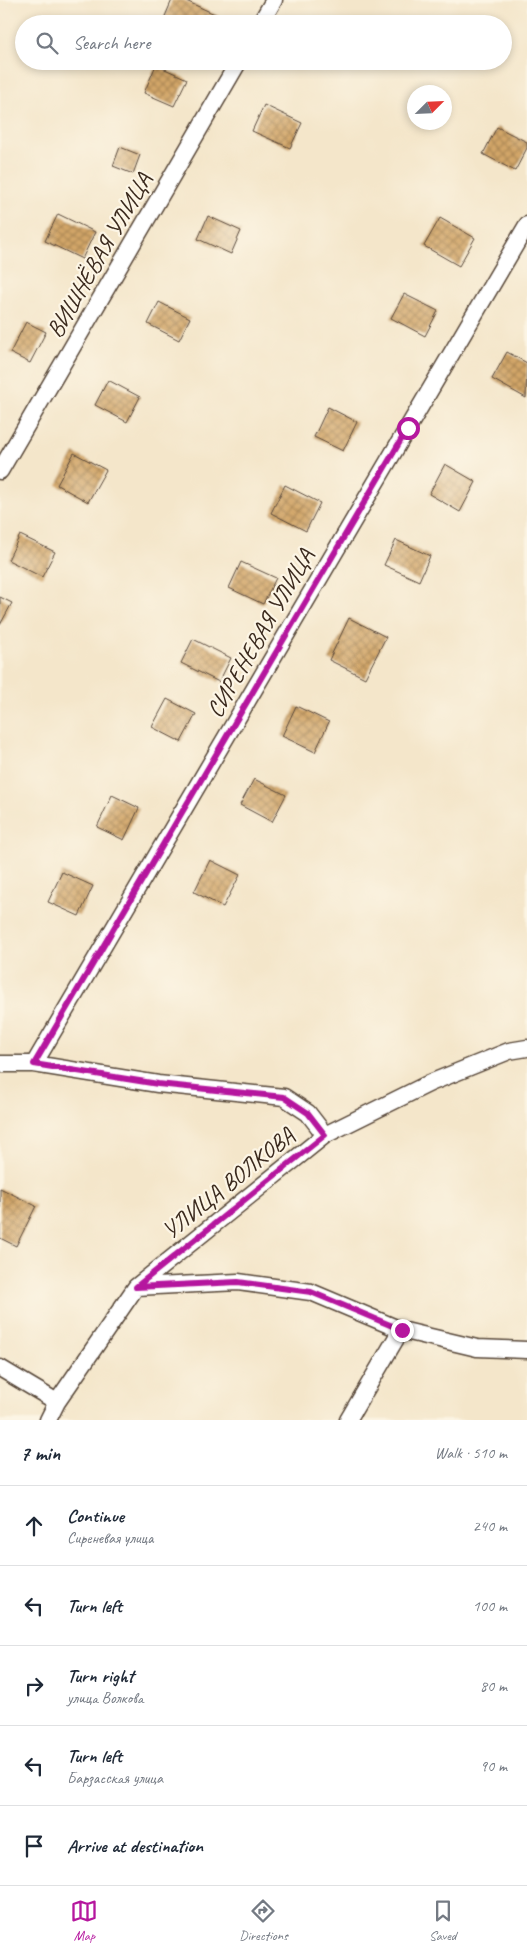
<!DOCTYPE html>
<meta charset="utf-8">
<style>
:root{--surface:#fff;--page:#f6f6f7;--text:#1f2937;--muted:#747a83;--line:#e0e1e3;--accent:#b5179e}
body{margin:0;font-family:Caveat,sans-serif;background:var(--page);color:var(--text)}
.compass{position:absolute;left:407px;top:85px;width:45px;height:45px;border-radius:50%;background:var(--surface);box-shadow:0 2px 8px #0003;rotate:66deg}
.stop{position:absolute;width:15px;height:15px;margin:-11px;border:4px solid #b5179e;border-radius:50%;background:#fff}
.stop.end{background:#b5179e;border-color:#fff;box-shadow:0 1px 5px #0008}
.list{margin:0;padding:0;list-style:none}
h2{display:flex;justify-content:space-between;align-items:center;height:65px;margin:0;padding:0 20px;font-size:21px}
h2 small{font-size:16px;font-weight:400;color:var(--muted)}
.list li{display:grid;grid-template-columns:32px 1fr auto;gap:15px;align-items:center;box-sizing:border-box;height:80px;padding:0 20px;border-top:1px solid var(--line)}
.list b{display:block;font-size:19px;white-space:nowrap}
.list p{margin:0;font-size:16px;white-space:nowrap;color:var(--muted)}
.list em{font-size:16px;font-style:normal;color:var(--muted)}
.icon{flex:none;width:28px;height:28px;fill:none;stroke:currentColor;stroke-width:2;stroke-linecap:round;stroke-linejoin:round}
.map{position:relative;flex:none;width:527px;height:1420px;overflow:hidden}
.search{position:absolute;background:var(--surface);box-shadow:0 2px 8px #0003;left:15px;right:15px;top:15px;height:55px;display:flex;align-items:center;gap:12px;box-sizing:border-box;padding:0 18px;border-radius:28px;color:var(--muted);font-size:19px}
.sheet{height:465px;background:var(--surface)}
nav{display:flex;justify-content:space-around;align-items:center;box-sizing:border-box;height:70px;border-top:1px solid var(--line);background:var(--surface);font-size:14px;color:var(--muted)}
nav a{display:grid;justify-items:center;gap:2px}
nav .on{color:var(--accent)}
.map>svg:first-child{display:block}
</style>
<div class="map">
<svg width="527" height="1420" viewBox="0 0 527 1420">
<defs>
<pattern id="building-cross-hatch" width="8" height="8" patternUnits="userSpaceOnUse" patternTransform="scale(1.25)"><rect width="8" height="8" fill="#d1a568"/><path d="M0 0l8 8M0 8l8-8" fill="none" stroke="#ab8755"/></pattern>
</defs>
<rect width="100%" height="100%" fill="#fcf5e5"/>
<filter id="ink" filterUnits="userSpaceOnUse"><feTurbulence type="fractalNoise" baseFrequency=".02" numOctaves="2"/><feDisplacementMap in="SourceGraphic" scale="10" xChannelSelector="R" yChannelSelector="G"/><feConvolveMatrix kernelMatrix="1 2 1 2 8 2 1 2 1" color-interpolation-filters="sRGB"/></filter>
<filter id="wash" filterUnits="userSpaceOnUse"><feTurbulence type="fractalNoise" baseFrequency=".0096" numOctaves="4" result="noise"/><feDisplacementMap in="SourceGraphic" scale="20" xChannelSelector="R" yChannelSelector="G"/><feGaussianBlur stdDeviation="1.12" result="paint"/><feColorMatrix in="noise" values="0 0 0 0 0 0 0 0 0 0 0 0 0 0 0 0 0 1.4 0 .05"/><feComposite in="paint" operator="in"/></filter>
<g filter="url(#wash)">
<rect width="100%" height="100%" fill="#f4e6ca"/>
<g id="blocks">
<path fill="url(#building-cross-hatch)" d="M172 0H184L219 16 216 24H170L163 21Z
M156 65 187 79 174 106 144 93Z
M264 105 302 123 290 148 252 131Z
M497 127 527 142V148L515 171 483 154Z
M120 147 140 155 133 174 113 166Z
M58 214 95 232 82 259 45 241Z
M208 216 241 231 231 254 198 239Z
M440 218 475 238 459 266 424 246Z
M404 294 438 311 425 336 391 318Z
M159 302 190 318 179 340 148 324Z
M26 322 46 332 30 363 10 353Z
M507 352 527 363 526 398 492 379Z
M108 380 140 397 127 422 95 405Z
M328 407 357 422 343 451 314 437Z
M74 453 106 470 88 502 57 485Z
M445 464 476 482 460 512 429 494Z
M285 485 320 503 306 531 271 513Z
M20 535 55 552 42 577 8 560Z
M396 540 430 556 419 581 384 565Z
M241 562 276 578 263 604 229 588Z
M0 597 12 603 0 625Z
M349 618 386 637 365 678 329 660Z
M193 639 231 658 219 682 181 663Z
M167 699 196 714 181 742 152 727Z
M296 706 329 722 315 752 282 736Z
M254 779 286 795 272 822 240 805Z
M112 795 139 808 124 840 97 827Z
M210 860 240 875 223 907 194 892Z
M62 872 93 886 79 916 48 902Z
M0 1188 36 1206 16 1246 0 1238Z"/>
</g>
</g>
<g filter="url(#ink)">
<use href="#blocks" fill-opacity="0" stroke="#574638" stroke-width="1"/>
<g fill="none" stroke-linecap="round" stroke-linejoin="round">
<defs>
<path id="street" d="M260 24 274 0
M0 471 239 61
M0 1064H34L158 1084 284 1097 308 1113 325 1135
M34 1064 527 225
M136 1287 238 1282 311 1292 401 1330 477 1348 527 1350
M0 1368 57 1402
M48 1420 57 1402 136 1287 325 1135 430 1083 509 1051 527 1048
M348 1420 401 1330"/>
</defs>
<use href="#street" stroke="#574638" stroke-width="19"/>
<use href="#street" stroke="#fff" stroke-width="16"/>
</g>
</g>
<g fill="none" stroke-linecap="round" stroke-linejoin="round" filter="url(#ink)">
<path stroke="#b5179e" stroke-width="6" d="M402 1330 311 1292 238 1282 136 1287 325 1135 308 1113 284 1097 158 1084 34 1064 408 428"/>
</g>
<g text-anchor="middle" stroke-width="4.5" stroke-linejoin="round" paint-order="stroke">
<g font-size="24" fill="#3b2a1e" stroke="#fcf5e5">
<text transform="translate(99 255) rotate(-60)" y="8">ВИШНЁВАЯ УЛИЦА</text>
<text transform="translate(260 633) rotate(-60)" y="8">СИРЕНЕВАЯ УЛИЦА</text>
<text transform="translate(228 1183) rotate(-39)" y="8">УЛИЦА ВОЛКОВА</text>
</g>
</g>
</svg>
<svg class="compass" viewBox="-18 -18 36 36"><path d="M0-13l5 13h-10z" fill="#e53935"/><path d="M0 13l5-13h-10z" fill="#747a83"/></svg>
<div class="stop" style="left:408px;top:428px"></div>
<div class="stop end" style="left:402px;top:1330px"></div>
<div class="search"><svg class="icon" aria-label="search" viewBox="0 0 24 24"><circle cx="10" cy="10" r="6"/><path d="M15 15l6 6"/></svg>Search here</div>
</div>
<section class="sheet">
<h2>7 min<small>Walk · 510 m</small></h2>
<ul class="list">
<li><svg class="icon" aria-label="ahead" viewBox="0 0 24 24"><path d="M12 20V5M6 11l6-6 6 6"/></svg><div><b>Continue</b><p>Сиреневая улица</p></div><em>240 m</em></li>
<li><svg class="icon" aria-label="left" viewBox="0 0 24 24"><path d="M17 20v-9H6M10 6l-5 5 5 5"/></svg><div><b>Turn left</b></div><em>100 m</em></li>
<li><svg class="icon" aria-label="right" viewBox="0 0 24 24"><path d="M7 20v-9h11M14 6l5 5-5 5"/></svg><div><b>Turn right</b><p>улица Волкова</p></div><em>80 m</em></li>
<li><svg class="icon" aria-label="left" viewBox="0 0 24 24"><path d="M17 20v-9H6M10 6l-5 5 5 5"/></svg><div><b>Turn left</b><p>Барзасская улица</p></div><em>90 m</em></li>
<li><svg class="icon" aria-label="arrive" viewBox="0 0 24 24"><path d="M6 21V4h12l-3 4 3 4H6"/></svg><div><b>Arrive at destination</b></div></li>
</ul>
</section>
<nav>
<a class="on"><svg class="icon" aria-label="map" viewBox="0 0 24 24"><path d="M3 6l6-2 6 2 6-2v14l-6 2-6-2-6 2zM9 4v14M15 6v14"/></svg>Map</a>
<a><svg class="icon" aria-label="directions" viewBox="0 0 24 24"><path d="M12 3l9 9-9 9-9-9zM9 14v-3h6M13 9l2 2-2 2"/></svg>Directions</a>
<a><svg class="icon" aria-label="saved" viewBox="0 0 24 24"><path d="M7 4h10v16l-5-4-5 4z"/></svg>Saved</a>
</nav>
